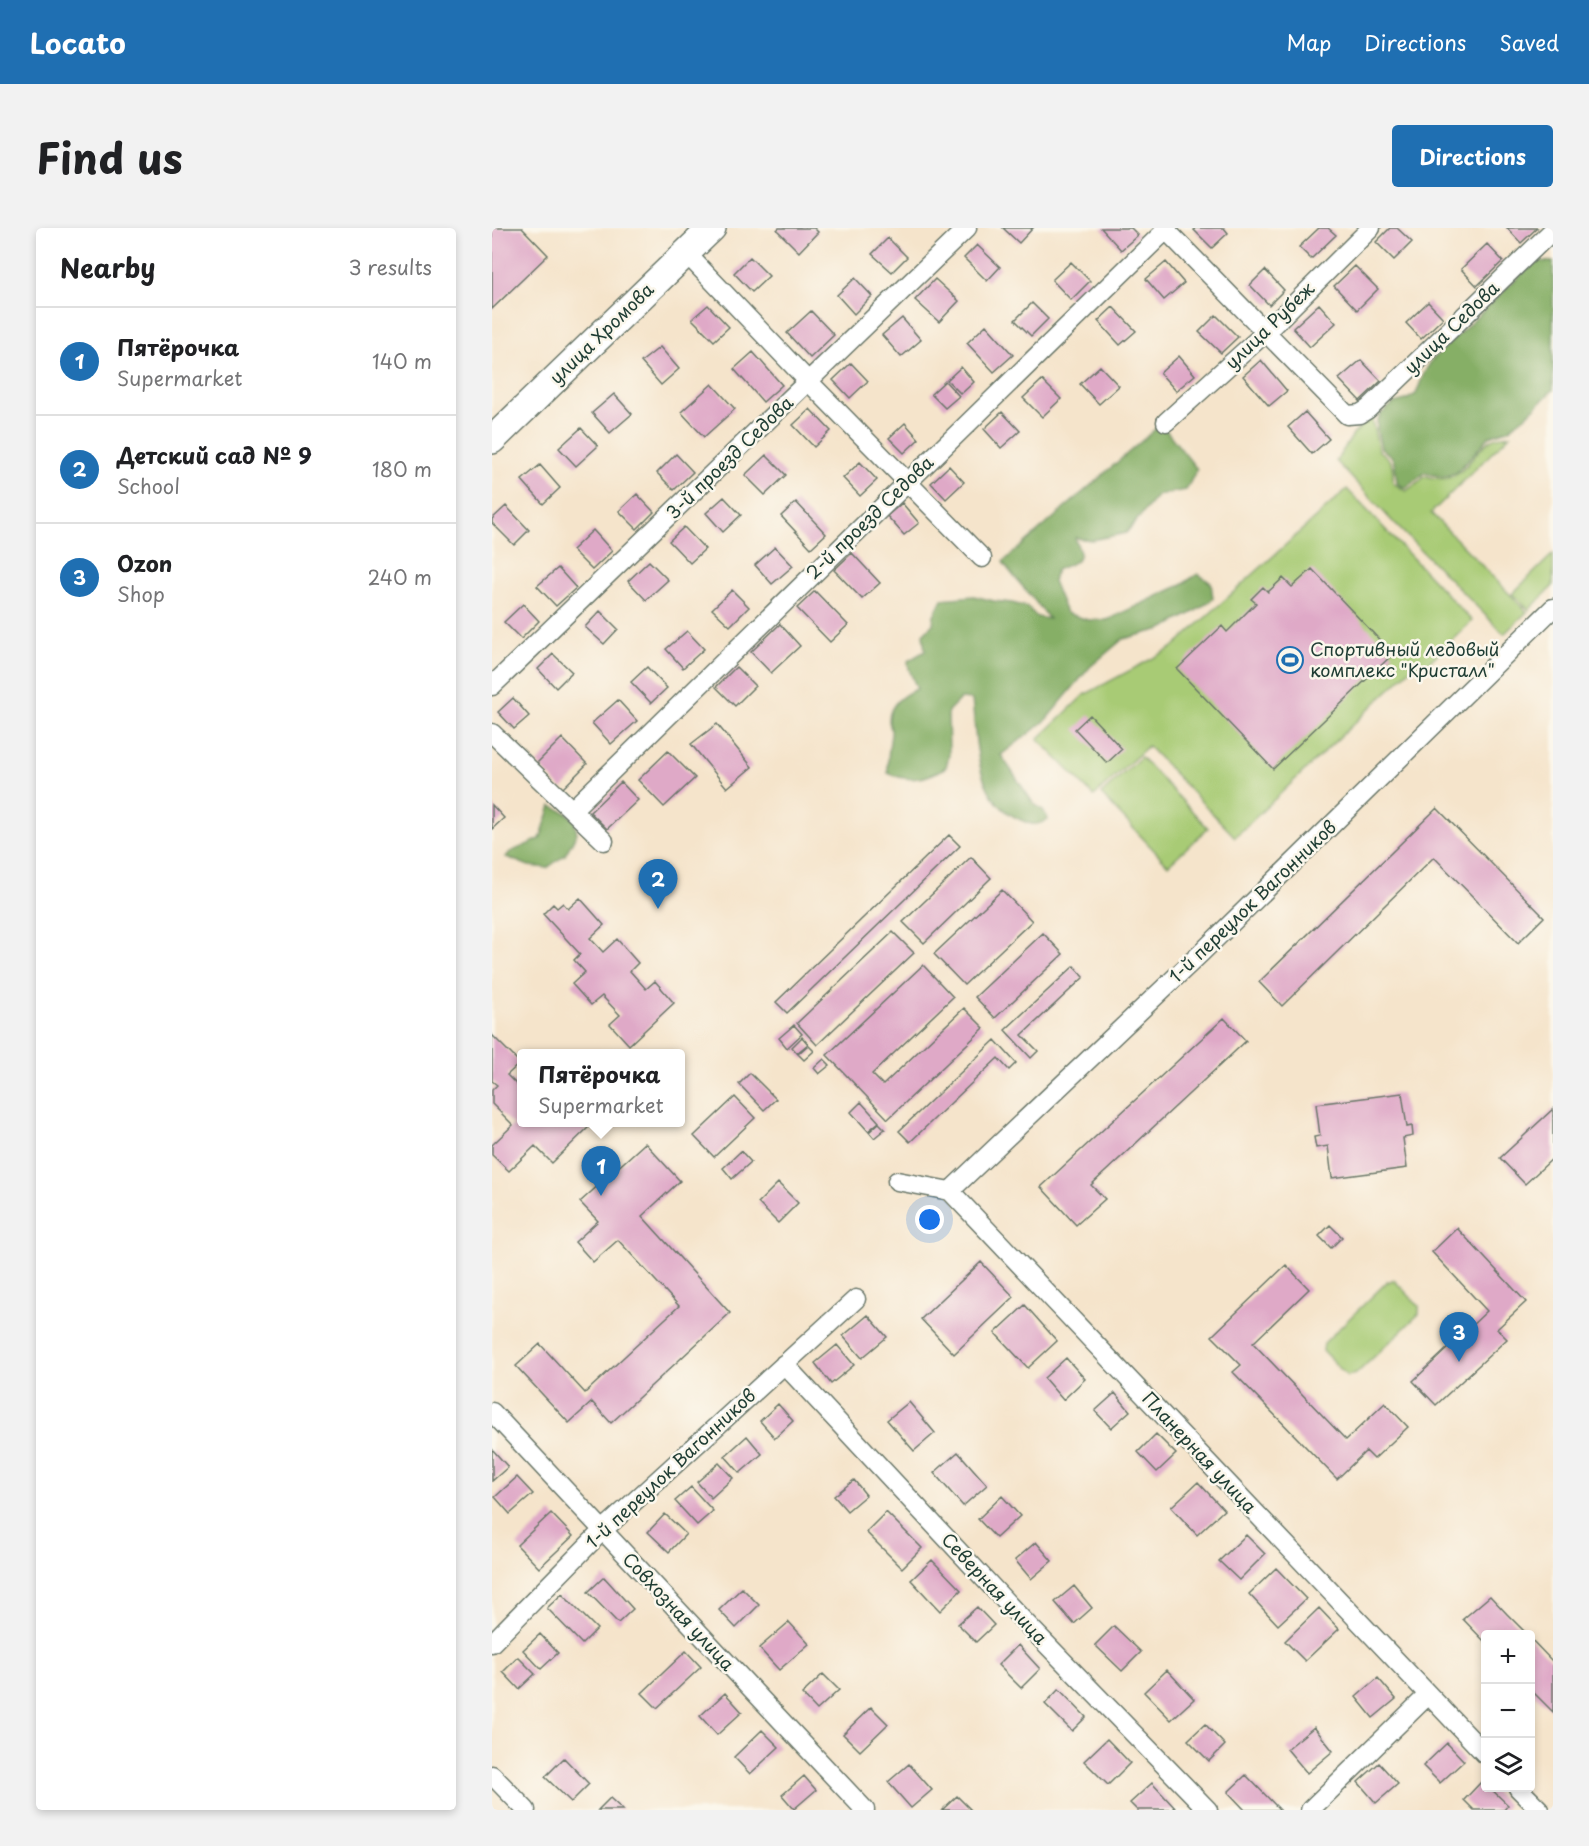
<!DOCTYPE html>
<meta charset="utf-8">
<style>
:root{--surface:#fff;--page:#f2f2f2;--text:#202124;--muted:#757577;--line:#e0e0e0;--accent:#1f6fb2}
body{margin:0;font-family:"Playpen Sans",sans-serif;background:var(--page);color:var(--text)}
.controls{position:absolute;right:18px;bottom:18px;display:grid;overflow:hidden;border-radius:6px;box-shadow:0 3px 9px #0003}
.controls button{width:54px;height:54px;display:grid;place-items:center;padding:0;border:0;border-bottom:2px solid var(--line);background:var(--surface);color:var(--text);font:30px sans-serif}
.you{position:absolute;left:438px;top:992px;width:21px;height:21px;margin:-15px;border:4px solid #fff;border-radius:50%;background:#1a73e8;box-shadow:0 0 0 9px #1a73e833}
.badge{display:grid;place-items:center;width:39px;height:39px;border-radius:50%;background:var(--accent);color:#fff;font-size:20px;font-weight:700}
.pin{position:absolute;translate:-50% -50px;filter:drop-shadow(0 2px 3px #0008)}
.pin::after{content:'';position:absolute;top:32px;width:21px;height:18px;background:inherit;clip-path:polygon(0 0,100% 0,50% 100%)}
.popup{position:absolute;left:25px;top:821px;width:168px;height:78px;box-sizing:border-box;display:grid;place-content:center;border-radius:6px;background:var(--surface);filter:drop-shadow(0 2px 4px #0005);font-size:20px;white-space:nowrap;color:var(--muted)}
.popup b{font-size:22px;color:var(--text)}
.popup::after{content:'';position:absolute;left:50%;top:100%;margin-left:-12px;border:12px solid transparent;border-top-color:var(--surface)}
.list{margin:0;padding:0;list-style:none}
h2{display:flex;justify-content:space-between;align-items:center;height:78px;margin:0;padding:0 24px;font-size:26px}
h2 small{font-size:20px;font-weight:400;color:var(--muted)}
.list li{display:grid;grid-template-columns:39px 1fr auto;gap:18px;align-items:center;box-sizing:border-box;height:108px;padding:0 24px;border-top:2px solid var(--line)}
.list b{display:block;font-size:22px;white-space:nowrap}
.list p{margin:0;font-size:20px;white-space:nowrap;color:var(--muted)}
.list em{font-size:20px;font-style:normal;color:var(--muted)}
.icon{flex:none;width:33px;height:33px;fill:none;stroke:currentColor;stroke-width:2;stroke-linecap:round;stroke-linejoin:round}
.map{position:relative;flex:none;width:1061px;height:1582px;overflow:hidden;border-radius:6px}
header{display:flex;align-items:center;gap:36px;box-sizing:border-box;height:84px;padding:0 30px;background:var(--accent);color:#fff}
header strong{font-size:28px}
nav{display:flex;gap:33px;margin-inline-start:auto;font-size:21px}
.intro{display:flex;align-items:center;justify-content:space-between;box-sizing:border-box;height:144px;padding:0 36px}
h1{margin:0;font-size:42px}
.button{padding:15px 27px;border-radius:6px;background:var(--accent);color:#fff;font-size:21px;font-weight:700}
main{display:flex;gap:36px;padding:0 36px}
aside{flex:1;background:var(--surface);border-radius:6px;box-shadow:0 3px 9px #0003}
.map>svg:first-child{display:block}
</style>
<header>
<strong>Locato</strong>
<nav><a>Map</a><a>Directions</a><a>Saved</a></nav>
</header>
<div class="intro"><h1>Find us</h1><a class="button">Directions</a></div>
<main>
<aside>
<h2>Nearby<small>3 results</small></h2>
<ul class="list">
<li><span class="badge">1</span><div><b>Пятёрочка</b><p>Supermarket</p></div><em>140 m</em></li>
<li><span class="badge">2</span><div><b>Детский сад № 9</b><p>School</p></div><em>180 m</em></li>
<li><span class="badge">3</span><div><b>Ozon</b><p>Shop</p></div><em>240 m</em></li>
</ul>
</aside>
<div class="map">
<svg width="1061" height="1582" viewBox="0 0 1061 1582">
<rect width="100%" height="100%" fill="#fbf7ec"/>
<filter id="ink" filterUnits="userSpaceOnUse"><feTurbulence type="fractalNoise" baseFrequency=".0167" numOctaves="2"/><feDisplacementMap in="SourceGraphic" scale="12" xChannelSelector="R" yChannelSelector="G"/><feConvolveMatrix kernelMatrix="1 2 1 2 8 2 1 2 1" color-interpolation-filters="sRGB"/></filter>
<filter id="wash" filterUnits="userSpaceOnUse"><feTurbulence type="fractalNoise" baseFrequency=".008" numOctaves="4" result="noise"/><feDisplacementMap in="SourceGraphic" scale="24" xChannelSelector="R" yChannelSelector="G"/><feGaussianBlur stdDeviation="1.35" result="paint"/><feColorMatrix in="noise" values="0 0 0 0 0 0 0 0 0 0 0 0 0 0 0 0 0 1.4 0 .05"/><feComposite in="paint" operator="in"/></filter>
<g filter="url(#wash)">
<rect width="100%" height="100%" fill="#f5e4cb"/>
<path fill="#a8cb74" stroke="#648454" stroke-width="1.5" d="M879 188 887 223C902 233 901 237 901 255L914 263 934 248C973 260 974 228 1000 211 1004 208 1012 208 1018 207L939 285 1035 384 1012 406 902 295 844 233 861 207Z
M855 261 980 393 936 435 921 439 743 609 656 518 602 568 546 511 592 467 680 420Z
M1061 326V358L1037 382 1020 366Z
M649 529 716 600 676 637 609 566Z
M902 1052 927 1078V1086L864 1146 855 1148 831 1123 832 1115 895 1054Z"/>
<path fill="#86af66" stroke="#52764d" stroke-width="1.5" d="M1043 33 1061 34V162L1034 188 1017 201 998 208 964 245 951 249 933 245 913 260 905 255 903 237 900 229 889 220 885 203V193L889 186 902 175 914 172 924 166 932 145 940 132Z
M669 196 705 241 694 262 666 267 634 305 600 312 583 310 588 325 585 333 564 342 561 353 574 385 596 392H615L687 358 706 346 719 355 721 371 702 384 670 401 631 411 598 439 553 493 509 527 541 575 551 582 556 591C545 599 539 597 527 591 482 571 485 513 480 472L468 471 456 483 457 527 454 539C435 551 417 555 396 545 395 530 397 521 399 506 400 501 397 497 397 492 397 476 412 466 425 461L417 441 416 433 433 423 431 406 441 396 442 387 450 371 482 368 502 373 520 375 535 379 545 389 557 391C543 371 525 354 511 334Z
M59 578 75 585 82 592 85 605 73 627 55 640 37 638 14 629 18 624 48 611Z"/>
<g id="blocks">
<path fill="#dfa9c7" d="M0 0H30L56 27 0 81Z
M287 0H322L326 4 307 24 285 2Z
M511 0H541L527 15Z
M609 0H639L646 7 629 22Z
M703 0H732L736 5 720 20 702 2Z
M827 0H836L844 7 819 31 807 19Z
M898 0H905L920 14 902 32 884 14Z
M1015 0H1045L1029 15Z
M396 10 415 29 400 44 380 26Z
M995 16 1011 33 985 58 969 41Z
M485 17 508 39 495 53 472 30Z
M258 29 277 48 260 64 242 45Z
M579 34 598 53 579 72 560 52Z
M674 34 692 55 672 72 654 51Z
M863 38 886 61 865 82 842 58Z
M773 42 792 62 777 77 758 57Z
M363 50 380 68 362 86 345 67Z
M443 51 467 73 447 94 423 72Z
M936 74 951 90 929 111 914 95Z
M540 75 556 91 539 108 523 92Z
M827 76 844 95 818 119 801 100Z
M216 77 237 99 222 113 200 91Z
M621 79 644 103 628 117 606 93Z
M319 83 342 107 318 130 295 105Z
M724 87 746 109 729 125 707 104Z
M410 90 429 112 409 129 390 107Z
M494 97 521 127 502 144 475 115Z
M168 119 187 141 169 157 149 134Z
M261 124 290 157 271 174 242 141Z
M687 128 703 147 684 163 668 145Z
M769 132 795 163 777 178 751 148Z
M869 132 889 153 868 173 847 151Z
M359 135 376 153 358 170 341 152Z
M608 138 627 158 607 176 588 156Z
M469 139 482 154 469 166 455 152Z
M550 152 569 171 550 189 531 170Z
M453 153 467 168 453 180 439 166Z
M220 156 243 181 212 209 189 184Z
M122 166 140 186 118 205 100 185Z
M318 181 339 203 322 219 301 197Z
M510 184 528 203 509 220 492 201Z
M813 184 837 211 820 226 796 199Z
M413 195 427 211 412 225 397 210Z
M89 200 106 218 84 238 67 220Z
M184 226 201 244 182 262 165 245Z
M274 227 294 247 273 267 253 247Z
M368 234 385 252 368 268 351 250Z
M48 237 68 260 51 276 30 252Z
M457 238 472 254 454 271 439 255Z
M145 266 162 284 145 301 127 283Z
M232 269 249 287 231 304 214 285Z
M304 274 334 306 319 320 289 288Z
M410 275 427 295 412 307 395 288Z
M14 278 37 302 22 317 0 295V291Z
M192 299 213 321 198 335 177 313Z
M101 302 120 323 100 342 80 322Z
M283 319 301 338 280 356 263 337Z
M360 325 388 355 370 371 342 342Z
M157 333 176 352 154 372 136 353Z
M66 340 84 360 64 378 45 358Z
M820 341 901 426 781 541 685 441 730 398 735 404 764 375 759 371 771 359 776 364 791 350 800 359Z
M240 362 257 379 238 398 220 381Z
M323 363 356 397 338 414 305 380Z
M31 376 47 393 29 411 12 394Z
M108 383 126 401 112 416 93 399Z
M288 396 308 418 279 445 259 424Z
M195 403 212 421 191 440 174 421Z
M61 426 80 444 64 460 46 441Z
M155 439 175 460 159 475 139 454Z
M244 439 263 458 243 478 224 459Z
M21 470 37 488 22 501 6 484Z
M126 472 145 493 119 516 100 495Z
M598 487 630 521 615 535 583 501Z
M225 496 260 539 235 560 199 516Z
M70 510 95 536 70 561 45 535Z
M176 523 203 550 172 579 146 552Z
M129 554 146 572 115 601 98 584Z
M0 577 12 590 0 601Z
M945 580 1052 689 1026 715 942 629 790 778 767 754Z
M457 607 468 618 295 785 284 774Z
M479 629 499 650 432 715 411 694Z
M510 662 540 693 472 757 442 726Z
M88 670 112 697 98 710 111 724 125 711 146 735 138 743 154 761 163 753 182 775 137 817 118 796 128 787 110 768 99 777 80 756 93 744 82 732 88 726 51 686 61 676 65 680 71 675 76 681Z
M401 704 422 725 325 817 305 795Z
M551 705 571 726 503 790 483 769Z
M431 737 461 769 380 846 391 857 472 780 492 800 396 891 335 827Z
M582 738 592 749 530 807 546 823 539 830 513 802Z
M732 790 754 813 599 957 613 971 584 997 549 959Z
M302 797 310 806 295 820 287 810Z
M0 807 28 835 15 847 30 862V894H102L60 935 43 918 17 943 0 927V917L21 897 0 876V862L5 857 0 853Z
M310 809 316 816 305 825 300 819Z
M503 812 524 835 517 842 506 830 418 914 407 903Z
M316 817 322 823 312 832 306 826Z
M332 831 338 837 327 846 322 840Z
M258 845 284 871 272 882 247 856Z
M910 865 915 899 920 898 921 908 911 910 915 940 840 950 836 918 824 920 822 909 828 908 824 876Z
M243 869 263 890 222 929 202 908Z
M369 874 387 894 376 903 359 884Z
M1061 881V930L1033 956 1008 930Z
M387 895 393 901 382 910 377 904Z
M153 915 188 953 150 988 238 1085 119 1195 100 1174 77 1195 24 1138 48 1116 93 1165 187 1078 126 1012 101 1034 83 1014 106 993 88 974Z
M249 923 259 934 240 951 231 940Z
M286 955 306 975 286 995 266 975Z
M838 997 850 1009 839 1020 827 1008Z
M965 1000 1034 1074 1005 1101 1015 1111 944 1177 921 1153 995 1083 940 1024Z
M489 1034 522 1069 462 1126 429 1091Z
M794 1037 817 1061 761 1115 854 1212 893 1175 916 1199 882 1231 874 1223 845 1251 741 1144 749 1137 720 1108Z
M533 1077 565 1113 536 1140 503 1105Z
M376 1087 395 1109 370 1130 351 1108Z
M345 1117 362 1137 339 1156 323 1135Z
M574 1130 593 1151 571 1172 552 1150Z
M623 1165 638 1183 619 1200 603 1183Z
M417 1174 443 1205 422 1223 395 1192Z
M286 1176 301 1193 283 1210 268 1193Z
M664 1206 684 1226 665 1244 646 1224Z
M255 1208 270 1226 248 1245 233 1228Z
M0 1221 16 1239 0 1253Z
M466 1224 495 1257 471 1278 442 1245Z
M227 1235 241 1250 219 1270 205 1254Z
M25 1249 41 1266 18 1286 3 1269Z
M362 1252 374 1267 355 1283 342 1268Z
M706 1254 732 1282 705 1307 679 1279Z
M199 1259 221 1283 205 1297 183 1273Z
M510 1268 528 1288 504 1310 486 1291Z
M394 1284 430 1320 410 1340 374 1304Z
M59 1285 81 1308 47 1340 25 1317Z
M173 1286 194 1306 177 1324 156 1304Z
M754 1307 773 1326 747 1352 727 1333Z
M544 1314 560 1333 539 1351 523 1332Z
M440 1332 469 1362 448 1383 419 1352Z
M784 1340 814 1371 786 1397 757 1366Z
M112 1349 141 1381 126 1395 96 1364Z
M582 1358 600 1380 582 1396 563 1374Z
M250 1360 267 1377 244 1400 227 1382Z
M70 1366 105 1401 90 1416 55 1380Z
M998 1368 1015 1386 1035 1406H993V1414L971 1391Z
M485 1379 502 1397 484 1414 466 1396Z
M827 1380 847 1401 813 1433 793 1413Z
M297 1394 317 1416 287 1442 267 1420Z
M622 1398 649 1424 630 1443 603 1417Z
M48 1406 66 1425 49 1441 31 1422Z
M1038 1410 1061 1434V1484L1038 1461Z
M526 1417 548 1441 529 1460 506 1437Z
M194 1423 209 1439 165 1480 150 1465Z
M26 1429 43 1446 27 1461 11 1444Z
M675 1442 702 1471 679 1492 652 1464Z
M331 1446 347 1462 325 1482 310 1466Z
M886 1450 904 1471 881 1490 864 1469Z
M567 1461 594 1489 580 1503 553 1476Z
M233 1465 250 1484 225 1507 208 1488Z
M379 1479 396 1496 368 1523 351 1506Z
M713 1496 733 1517 717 1533 696 1512Z
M822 1499 841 1523 815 1545 795 1521Z
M270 1502 287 1519 258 1546 242 1529Z
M615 1511 638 1535 616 1557 592 1533Z
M955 1515 972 1533 948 1555 931 1538Z
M72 1530 97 1556 79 1574 53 1549Z
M887 1535 906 1556 884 1575 866 1554Z
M417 1536 440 1562 419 1580 396 1554Z
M754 1547 788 1582H753L736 1564Z
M312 1548 324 1562 302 1581 290 1567Z
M991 1552 993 1555V1560H998L1016 1577 1012 1582H982L972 1572Z
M660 1555 683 1580 681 1582H645L638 1575Z
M465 1568 479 1582H450Z
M118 1570 131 1582H106Z"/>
</g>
</g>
<g filter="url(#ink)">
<use href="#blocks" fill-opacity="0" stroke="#6a7769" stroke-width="1.5"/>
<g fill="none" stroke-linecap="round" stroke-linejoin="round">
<defs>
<path id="street" d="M672 0 855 187 868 186 876 181 1061 2
M194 25 317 154 490 330
M674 194 774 104 879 0
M0 458 475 0
M0 505 112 613
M80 582 676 0
M405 953 458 963 993 1526
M458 963 709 725 1061 380
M292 1136 529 1390 716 1582
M0 1184 373 1582
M0 1415 110 1303 364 1071
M0 1547 34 1582
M1026 1560 1048 1582
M818 1582 936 1467"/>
<path id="secondary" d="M0 212 220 0"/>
</defs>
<use href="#street" stroke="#6a7769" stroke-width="21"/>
<use href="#secondary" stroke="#6a7769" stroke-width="30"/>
<use href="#street" stroke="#fff" stroke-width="18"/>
<use href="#secondary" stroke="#fff" stroke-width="27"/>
</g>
</g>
<defs>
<symbol id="stadium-ring" viewBox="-11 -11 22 22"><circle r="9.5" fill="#fbf7ec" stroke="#1f6fb2" stroke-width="1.5"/><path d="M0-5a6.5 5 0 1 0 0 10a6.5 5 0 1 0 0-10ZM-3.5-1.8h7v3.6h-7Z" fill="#1f6fb2"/></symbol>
</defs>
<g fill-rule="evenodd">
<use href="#stadium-ring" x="783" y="417" width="30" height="30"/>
</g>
<g text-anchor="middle" stroke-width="5" stroke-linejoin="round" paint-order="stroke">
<g font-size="18" fill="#1f3d34" stroke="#fbf7ec">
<text transform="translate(778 98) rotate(-44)" y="6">улица Рубеж</text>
<text transform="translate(960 100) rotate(-44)" y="6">улица Седова</text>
<text transform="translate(110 106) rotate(-44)" y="6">улица Хромова</text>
<text transform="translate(238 230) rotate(-44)" y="6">3-й проезд Седова</text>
<text transform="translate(378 290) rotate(-44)" y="6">2-й проезд Седова</text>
<text transform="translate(761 674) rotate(-44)" y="6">1-й переулок Вагонников</text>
<text transform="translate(707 1225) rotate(47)" y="6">Планерная улица</text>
<text transform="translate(179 1241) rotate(-43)" y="6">1-й переулок Вагонников</text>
<text transform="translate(502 1361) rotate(47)" y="6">Северная улица</text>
<text transform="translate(186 1384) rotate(47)" y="6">Совхозная улица</text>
</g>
<g font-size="18" fill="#1f3d34" stroke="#fbf7ec" text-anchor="start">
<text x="818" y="428">Спортивный ледовый<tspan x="818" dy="21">комплекс "Кристалл"</tspan></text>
</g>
</g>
</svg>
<div class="controls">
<button>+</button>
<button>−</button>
<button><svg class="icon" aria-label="layers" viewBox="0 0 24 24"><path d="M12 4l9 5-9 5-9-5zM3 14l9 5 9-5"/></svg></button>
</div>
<div class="you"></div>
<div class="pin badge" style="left:109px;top:968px">1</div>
<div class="popup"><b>Пятёрочка</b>Supermarket</div>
<div class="pin badge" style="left:166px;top:681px">2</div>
<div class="pin badge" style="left:967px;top:1134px">3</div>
</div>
</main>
